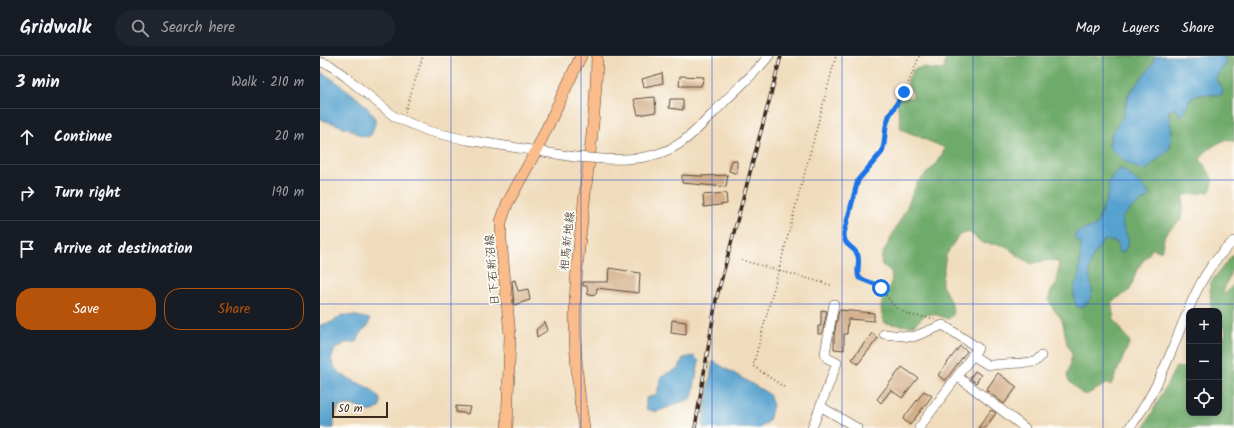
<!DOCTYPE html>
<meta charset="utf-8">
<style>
:root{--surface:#171b24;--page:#20242c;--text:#f1f3f6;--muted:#9ea1a6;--line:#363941;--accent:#b45309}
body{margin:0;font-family:Kalam,"Klee One",sans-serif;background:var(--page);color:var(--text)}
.controls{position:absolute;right:12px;bottom:12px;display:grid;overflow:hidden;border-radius:8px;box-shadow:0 2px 6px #0003}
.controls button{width:36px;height:36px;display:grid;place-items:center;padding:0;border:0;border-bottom:1px solid var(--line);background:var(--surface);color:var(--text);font:20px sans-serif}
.scale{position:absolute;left:12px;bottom:10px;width:56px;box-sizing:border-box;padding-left:4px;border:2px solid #3b2a1e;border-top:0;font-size:11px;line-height:14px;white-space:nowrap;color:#3b2a1e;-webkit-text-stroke:3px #fdfcf7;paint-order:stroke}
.stop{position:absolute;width:12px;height:12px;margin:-9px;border:3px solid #1a73e8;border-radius:50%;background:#fff}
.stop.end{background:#1a73e8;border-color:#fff;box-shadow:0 1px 4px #0008}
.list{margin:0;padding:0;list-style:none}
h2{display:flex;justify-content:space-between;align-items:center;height:52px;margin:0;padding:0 16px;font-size:17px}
h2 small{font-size:13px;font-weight:400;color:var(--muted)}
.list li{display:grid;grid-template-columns:26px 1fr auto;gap:12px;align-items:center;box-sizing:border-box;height:56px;padding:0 16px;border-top:1px solid var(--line)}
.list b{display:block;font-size:15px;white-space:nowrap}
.list em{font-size:13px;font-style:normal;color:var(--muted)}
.actions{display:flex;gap:8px;padding:12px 16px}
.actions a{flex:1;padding:9px 0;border:1px solid var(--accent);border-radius:16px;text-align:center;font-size:14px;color:var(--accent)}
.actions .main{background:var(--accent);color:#fff}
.icon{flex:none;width:22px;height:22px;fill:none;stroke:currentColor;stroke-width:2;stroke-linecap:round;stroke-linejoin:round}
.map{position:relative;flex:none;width:914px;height:372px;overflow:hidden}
header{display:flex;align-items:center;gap:24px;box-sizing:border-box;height:56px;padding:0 20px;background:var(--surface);border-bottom:1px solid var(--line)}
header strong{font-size:19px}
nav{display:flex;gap:22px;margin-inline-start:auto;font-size:14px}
.search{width:280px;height:36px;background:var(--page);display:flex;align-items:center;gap:10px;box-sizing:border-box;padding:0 14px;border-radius:22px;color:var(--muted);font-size:15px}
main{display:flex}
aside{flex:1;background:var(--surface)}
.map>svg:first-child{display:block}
</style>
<header>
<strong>Gridwalk</strong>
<div class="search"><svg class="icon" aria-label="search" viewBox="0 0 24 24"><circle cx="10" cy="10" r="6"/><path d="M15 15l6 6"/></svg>Search here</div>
<nav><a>Map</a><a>Layers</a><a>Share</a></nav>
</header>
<main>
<aside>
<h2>3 min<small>Walk · 210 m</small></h2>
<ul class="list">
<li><svg class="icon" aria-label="ahead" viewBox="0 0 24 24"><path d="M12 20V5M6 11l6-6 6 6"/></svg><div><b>Continue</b></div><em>20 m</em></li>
<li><svg class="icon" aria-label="right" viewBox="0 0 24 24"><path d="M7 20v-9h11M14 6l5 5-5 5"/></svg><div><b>Turn right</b></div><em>190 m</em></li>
<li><svg class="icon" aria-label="arrive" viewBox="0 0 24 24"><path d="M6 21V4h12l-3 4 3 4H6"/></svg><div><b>Arrive at destination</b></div></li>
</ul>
<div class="actions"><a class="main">Save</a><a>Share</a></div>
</aside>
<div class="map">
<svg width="914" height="372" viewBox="0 0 914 372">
<rect width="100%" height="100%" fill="#fdfcf7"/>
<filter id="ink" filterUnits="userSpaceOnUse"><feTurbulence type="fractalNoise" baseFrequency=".025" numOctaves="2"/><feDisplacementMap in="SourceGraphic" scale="8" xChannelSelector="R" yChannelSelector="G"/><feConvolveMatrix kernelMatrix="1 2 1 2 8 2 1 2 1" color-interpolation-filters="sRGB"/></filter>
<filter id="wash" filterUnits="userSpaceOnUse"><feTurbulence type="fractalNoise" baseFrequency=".012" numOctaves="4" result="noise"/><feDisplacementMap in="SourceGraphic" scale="16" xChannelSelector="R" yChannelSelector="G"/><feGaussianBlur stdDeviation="0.9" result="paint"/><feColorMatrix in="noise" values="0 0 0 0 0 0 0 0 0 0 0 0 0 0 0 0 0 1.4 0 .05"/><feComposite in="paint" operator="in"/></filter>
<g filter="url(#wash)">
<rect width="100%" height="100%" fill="#f0dcbc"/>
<path fill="#6eaa6b" stroke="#546a44" d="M626 0H835L832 9 808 39 803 60 791 79 789 91 806 106 826 114 852 75 849 60V55L855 53 859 56 860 62C865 58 866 53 868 48 874 35 889 39 901 39L903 34 897 26 896 21 907 7 904 0H914V86C912 84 911 84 908 84 900 84 883 96 880 103 887 114 898 124 889 136L864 139 861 164 845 178 841 196 833 192 817 213 810 234 791 246 794 263 810 286 791 329 786 328 766 339 761 337 749 325 747 320 750 309 752 298 747 288 743 267 741 262 733 253 729 243 730 237 737 227 739 207C731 202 721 205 712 208L697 199 684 189 662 187 649 176 638 180 626 199 622 224V229L632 249 633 259 628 263 617 259 606 258 594 269 588 270 565 267C561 258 559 249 565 239 566 237 569 234 570 231 572 227 572 220 571 215L562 209 561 203 563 197 586 153 597 127 618 106 625 92 581 73 577 45 581 41 592 42 593 37 587 28 588 23 594 13 604 11 609 13 624 14Z
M914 197V208L903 236 905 238 914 228V372H824L856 311 869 313V357H899V291L906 277 905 272 899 268V255H891L890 227Z"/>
<path fill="#57a2cf" stroke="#496676" d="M835 0H904L907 7 896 21 897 26 903 34 901 39C889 39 873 35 868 48 866 53 865 58 860 62L859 56 855 53 849 55V60L852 75 850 92 826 114C812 114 799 100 789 91L791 79 803 60 808 39 832 9Z
M0 16C12 21 52 51 55 63 56 68 53 74 51 79L47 81 39 79 30 73 0 63Z
M800 113 804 114 826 133 830 140C827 144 823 144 819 147 812 151 807 157 802 162L803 170 809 185 807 190 803 197 798 196V191L796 186 784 184C780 190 771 202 770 209 766 228 781 234 763 251H757L754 243V232L759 219 761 188 760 186 755 183 754 181 757 176 776 170 789 136 788 127 794 118Z
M22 259 37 260 50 263 48 270 42 275 37 286 26 287 15 293 11 304 15 312 22 319 51 333 60 343V351C46 362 40 348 27 349 24 349 20 351 18 352L14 364V372H0V269L12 266Z
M374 300 379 305 372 342 336 356 326 353V342L336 339 340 327 341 320 358 313 363 302Z
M393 305 449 338 453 349 449 365 440 372H383V364Z"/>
<g id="blocks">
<path fill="#d3af8b" d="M342 17 343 27 324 31 322 23Z
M360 20 384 21 381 30H359Z
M335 41 336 56 318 59 314 43Z
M350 43H363V54L349 52Z
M412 104 417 105V118L409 115Z
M362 119 380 120 408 119 406 131 362 127Z
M406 137 407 148 384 151 383 139Z
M289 212 320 217 319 237 277 232 276 238 268 239 267 230H263V226H288Z
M195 224 198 235 208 233 210 244 194 249 192 225Z
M501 254 507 255 502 278H498V270H501Z
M519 254 554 257V265L528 263 527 278H524V294L514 293V279Z
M352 264 366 266V279L351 277Z
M225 266 228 274 217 281 216 274Z
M552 277 558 282 538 308 532 303Z
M640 290 647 295 625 325 618 319Z
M582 311 598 322 582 342 571 334 561 347 557 343Z
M655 315 661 319 656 327 650 322Z
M678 317 697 331 684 348 666 334Z
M604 335 612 340 590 369 583 363Z
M136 350 150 351 148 358 136 356Z
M671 354 676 357 665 372H658Z"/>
</g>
</g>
<g filter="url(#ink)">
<use href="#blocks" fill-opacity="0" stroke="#564536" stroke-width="1"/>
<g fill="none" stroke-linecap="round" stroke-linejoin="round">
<defs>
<path id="minor" d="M0 6 10 9 26 21 75 61 108 75 147 84 255 101
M283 103C309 104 336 103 359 88 376 77 390 60 404 46 419 31 435 17 449 0
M564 278 593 281 623 269 658 292 599 372
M652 299 668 309H671L715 306 721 300
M637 320 705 372
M500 350 537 372
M492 372 517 307 507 302 505 297 514 248
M809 372C828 349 841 321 852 294 868 255 880 214 914 185"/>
<path id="major" d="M187 372 190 279 181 184V166L187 148 216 95 261 0
M264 372C256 324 253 275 256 227 261 151 276 76 277 0"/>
</defs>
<use href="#minor" stroke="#564536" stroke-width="10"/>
<use href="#major" stroke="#564536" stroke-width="12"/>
<path stroke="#564536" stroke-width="1.5" stroke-dasharray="1 3" stroke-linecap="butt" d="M599 0 596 9 584 36 569 60 566 69 564 88 562 96 538 124 524 182 526 188 536 196 538 199 537 218 539 222 559 230 575 251 580 254 590 259 615 263
M85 56 103 0
M421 204 511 229
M464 331 433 310 516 0"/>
<use href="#minor" stroke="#fff" stroke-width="9"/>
<use href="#major" stroke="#fabc8b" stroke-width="11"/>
<defs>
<path id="rail" d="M375 372 396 244 461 0"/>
</defs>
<use href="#rail" stroke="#3b2a1e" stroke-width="3.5"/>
<use href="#rail" stroke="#fdfcf7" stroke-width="2" stroke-dasharray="6" stroke-linecap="butt"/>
<defs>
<path id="minor-bridge" d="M255 101 283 103"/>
</defs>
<use href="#minor-bridge" stroke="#564536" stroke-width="10" stroke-linecap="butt"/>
<use href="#minor-bridge" stroke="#fff" stroke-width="9"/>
</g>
</g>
<g fill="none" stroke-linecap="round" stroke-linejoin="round" filter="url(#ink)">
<path stroke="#1a73e8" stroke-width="5" d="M561 232 559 230 539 222C536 215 540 208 538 200 535 190 523 191 524 177L538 124 562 96 564 88 566 70 569 60 584 36"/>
</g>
<path fill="none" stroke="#1d4ed8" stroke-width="1" stroke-opacity="0.55" d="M131 0V372M261 0V372M392 0V372M522 0V372M653 0V372M783 0V372M0 124H914M0 248H914"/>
<g text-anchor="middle" stroke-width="3.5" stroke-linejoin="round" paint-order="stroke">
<g font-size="12" fill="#3b2a1e" stroke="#fdfcf7">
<text transform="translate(247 185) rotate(-84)" y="4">相馬新地線</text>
<text transform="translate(172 214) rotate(-95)" y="4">日下石新沼線</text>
</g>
</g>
</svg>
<div class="controls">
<button>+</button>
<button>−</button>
<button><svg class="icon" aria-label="locate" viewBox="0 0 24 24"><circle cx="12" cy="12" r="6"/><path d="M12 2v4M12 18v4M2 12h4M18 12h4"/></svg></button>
</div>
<div class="scale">50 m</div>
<div class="stop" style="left:561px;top:232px"></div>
<div class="stop end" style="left:584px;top:36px"></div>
</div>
</main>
